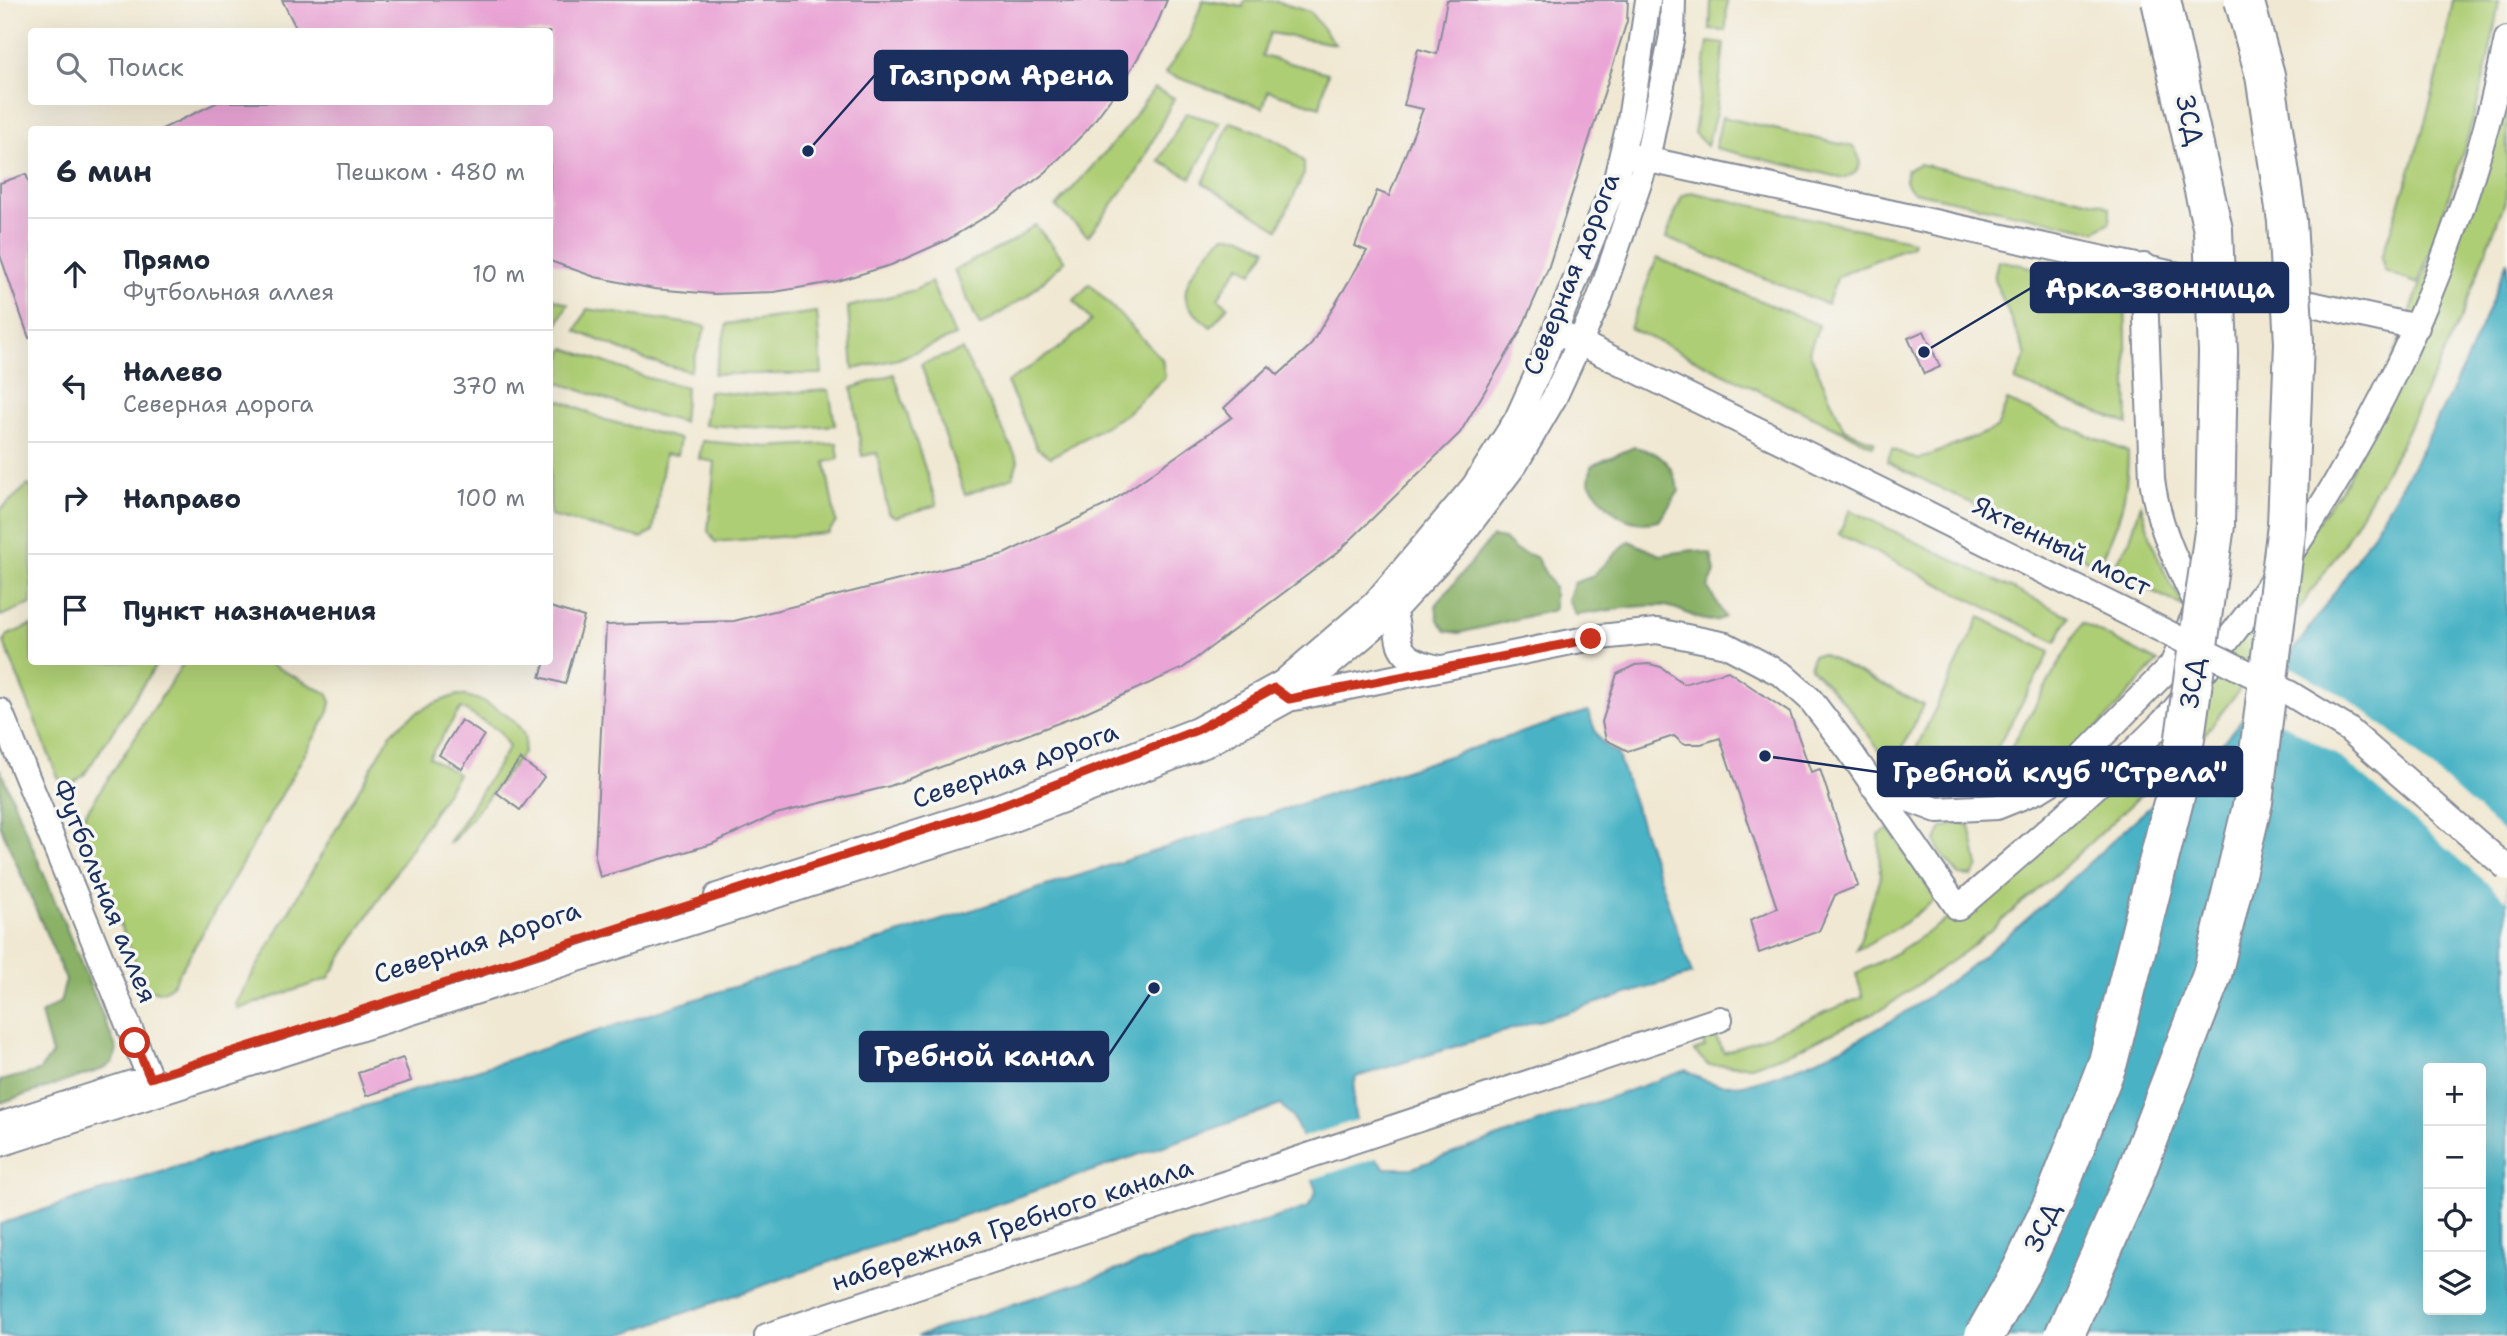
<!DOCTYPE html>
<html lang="ru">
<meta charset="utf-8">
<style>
:root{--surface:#fff;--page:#f6f6f7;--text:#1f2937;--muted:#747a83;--line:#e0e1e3}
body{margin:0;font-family:"Shantell Sans",sans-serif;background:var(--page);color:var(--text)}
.controls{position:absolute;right:21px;bottom:21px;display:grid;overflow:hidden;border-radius:7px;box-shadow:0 7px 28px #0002}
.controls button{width:63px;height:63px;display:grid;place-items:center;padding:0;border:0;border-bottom:2px solid var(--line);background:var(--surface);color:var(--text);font:35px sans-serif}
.stop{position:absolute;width:21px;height:21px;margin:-16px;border:5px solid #c8321e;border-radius:50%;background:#fff}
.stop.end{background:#c8321e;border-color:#fff;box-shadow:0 2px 7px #0008}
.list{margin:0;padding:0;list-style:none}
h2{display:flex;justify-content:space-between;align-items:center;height:91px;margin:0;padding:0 28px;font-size:30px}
h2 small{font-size:23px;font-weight:400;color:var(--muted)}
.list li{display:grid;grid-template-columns:46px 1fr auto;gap:21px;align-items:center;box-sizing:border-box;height:112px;padding:0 28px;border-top:2px solid var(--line)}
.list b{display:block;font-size:26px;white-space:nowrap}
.list p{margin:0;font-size:23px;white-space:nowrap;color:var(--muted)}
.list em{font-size:23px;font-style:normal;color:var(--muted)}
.icon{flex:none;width:38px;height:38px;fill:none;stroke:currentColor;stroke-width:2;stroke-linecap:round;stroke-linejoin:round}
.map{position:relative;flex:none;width:2507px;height:1336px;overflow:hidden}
.search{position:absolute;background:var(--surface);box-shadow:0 7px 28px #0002;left:28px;top:28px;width:525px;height:77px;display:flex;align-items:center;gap:18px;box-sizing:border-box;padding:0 24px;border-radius:7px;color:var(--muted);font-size:26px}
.panel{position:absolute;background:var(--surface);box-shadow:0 7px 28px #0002;left:28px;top:126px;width:525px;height:539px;border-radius:7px}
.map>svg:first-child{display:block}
</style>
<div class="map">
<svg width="2507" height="1336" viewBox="0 0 2507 1336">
<rect width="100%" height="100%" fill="#f6f6f2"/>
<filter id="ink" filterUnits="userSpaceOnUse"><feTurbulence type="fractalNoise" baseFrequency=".0143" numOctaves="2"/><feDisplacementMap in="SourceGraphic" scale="14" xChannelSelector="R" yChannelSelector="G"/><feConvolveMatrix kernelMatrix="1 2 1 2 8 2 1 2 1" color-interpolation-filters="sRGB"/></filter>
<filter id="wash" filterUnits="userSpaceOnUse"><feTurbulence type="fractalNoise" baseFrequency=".00686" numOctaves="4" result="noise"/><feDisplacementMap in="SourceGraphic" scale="28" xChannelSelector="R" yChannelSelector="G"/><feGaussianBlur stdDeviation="1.57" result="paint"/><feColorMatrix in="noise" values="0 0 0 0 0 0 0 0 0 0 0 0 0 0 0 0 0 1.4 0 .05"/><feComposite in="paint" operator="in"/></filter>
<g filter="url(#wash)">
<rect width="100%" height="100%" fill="#f0e8d2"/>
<path fill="#aece75" stroke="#647e6a" stroke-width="2" d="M1203 0 1243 7 1245 0H1271L1310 12 1335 44 1270 33 1262 56 1328 73 1320 107 1268 91 1263 108 1165 73 1188 40Z
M1711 0H1727L1726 31 1710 30Z
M2453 0H2499C2485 98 2451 191 2418 284L2385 271 2381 258C2410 174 2439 88 2453 0Z
M1708 42 1724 44 1716 112 1707 146 1694 133Z
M2507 53V196L2462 315 2397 452 2340 550 2280 637 2201 739 2064 867 1970 948 1886 1007 1794 1051 1751 1066 1708 1065 1694 1051 1705 1047 1701 1037 1713 1032 1724 1053 1863 997 1856 974 1896 953 1972 903 2161 741 2348 479Z
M1154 88 1174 98 1137 172 1088 236 1056 207 1124 131Z
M1186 113 1220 123 1191 178 1159 161Z
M1722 117 1853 147C1865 162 1861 174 1843 178L1715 148Z
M1230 122C1256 130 1286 142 1304 162V174L1278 229 1203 183Z
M1919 164 2101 203 2110 208V222L2096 231 1914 192C1906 186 1904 179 1907 170Z
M1691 192 1913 241 1912 245 1838 276 1827 304 1666 238 1682 196Z
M1035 225 1065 261 1027 296 980 326 954 270 1013 241Z
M1224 236H1240L1267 249 1252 273 1240 265 1218 298 1228 306 1211 327C1187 308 1176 298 1195 269 1204 256 1212 246 1224 236Z
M1657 258 1819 325 1809 351 1844 429 1875 442 1873 446 1630 328Z
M1998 260 2120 286 2125 299 2128 424 2015 381 2026 355 1994 279Z
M931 282 955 336 898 359 853 369 848 307 915 290Z
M1090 284 1162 359 1165 377 1126 414 1051 457 1037 448 1007 382 1058 349 1091 321 1074 300Z
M550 297 568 304 556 327 550 323Z
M587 309 706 326 690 371 649 361 576 331Z
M817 312 822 374H714L727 324Z
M565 348 648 378 686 387 683 422 639 411 551 380Z
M962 350 1018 460 1013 477 965 495 921 364Z
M894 374 937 505 896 517 888 513 877 453 862 456 852 388Z
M829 390 835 425 793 429 704 425 709 391 749 395Z
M550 396 605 420 680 439 677 455 665 454 653 531 642 538 550 516Z
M2007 401 2128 452C2128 494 2119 528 2098 565L1887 462 1892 449 1918 460 1997 428Z
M702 441 767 447 837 443 839 459 825 462 836 522 828 533 715 542 708 531 715 462 699 459Z
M28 485 32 488 31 604 0 616V510Z
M2141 504C2151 542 2163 580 2189 609L2111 571 2129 542Z
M1850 510 2069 616 2056 642 1839 534Z
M1980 617 2050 652 1975 788 1970 791 1932 784 1905 771Z
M2082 623 2158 662C2109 713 2057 787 1982 799Z
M31 625 32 662H158L84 775 74 782 59 780 4 642 8 635Z
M1822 654 1923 705 1895 764 1886 759 1844 702 1810 667 1813 655Z
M184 662H266L328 694 331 702 329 712 173 984C163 994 158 993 146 988L80 828 82 819Z
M458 695C478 696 517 716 524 736 526 742 524 748 523 753L452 842 449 843 509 747 499 731 461 708 429 757 458 774 328 979 238 1009 236 1003 391 734C411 713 431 703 458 695Z
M1954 823 1970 825 1978 866 1972 876 1959 875 1939 851 1936 841 1942 828Z
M1889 829 1936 899 1903 924 1857 950 1880 877 1879 835Z"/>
<path fill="#8ab166" stroke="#527062" stroke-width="2" d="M1634 447C1662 452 1673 464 1679 491L1659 521C1623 529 1609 509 1589 483L1591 466Z
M1492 537 1504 539 1515 550 1536 557 1554 588V610L1459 633 1446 631 1438 620 1436 605Z
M1629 541 1660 555 1693 550 1711 554 1715 572 1708 588 1725 617C1703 629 1685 607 1663 606 1635 604 1604 612 1576 615L1568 600 1574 583 1591 577Z
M0 769 117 1050 112 1063 103 1069 0 1103V1081L39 1071 52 1054 41 1014 60 1002 66 980 0 825Z"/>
<path fill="#48b3c5" stroke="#327192" stroke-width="2" fill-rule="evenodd" d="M2507 261V1336H917L1308 1207 1316 1192C1309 1163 1304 1124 1281 1105L618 1336H0V1224L1588 711C1595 730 1598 745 1617 753L1692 974 1356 1077C1347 1110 1361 1144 1385 1168H1412L1686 1070C1722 1096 1756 1083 1795 1068 1930 1017 2030 917 2134 821 2165 793 2213 757 2237 725 2348 585 2446 429 2507 261ZM2428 1068H2481V1310H2428Z"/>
<path fill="#f0e8d2" d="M2280 661 2349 699 2403 742 2507 836V900L2340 757 2249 703Z
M1360 1119 1370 1149 1379 1157 1310 1180 1297 1139Z"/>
<g id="blocks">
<path fill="#eaa5d6" d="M282 0H1167L1155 29 1124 81 1088 129 1046 172 998 209 947 240 891 265 834 282 774 292 714 294 654 289 595 277 550 261V130H160L218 102H550V32H298Z
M1447 0H1628L1627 21 1548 269 1520 332 1460 433 1338 552 1183 668 1077 716 890 786 776 814 712 844 600 877 595 856 606 625 734 621 1004 554 1108 504 1232 417 1224 408 1269 366 1278 375 1310 346 1367 251 1355 246 1377 191 1389 196 1423 109 1404 105 1418 49 1437 54Z
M26 174 32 191V337L29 338 0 255V183Z
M1924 331 1940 367 1924 374 1908 338Z
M550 607 584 617 565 684 540 677 545 662H550Z
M1649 664 1661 667 1684 684 1728 671 1790 713 1811 772 1820 769 1858 886 1835 895 1819 931 1759 953 1750 920 1777 908 1720 738 1701 744H1683L1674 736 1628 751 1606 740 1602 722 1617 674 1635 665Z
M461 720 484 735 462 769 439 755Z
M520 759 544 777 520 810 496 792Z
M403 1058 411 1081 366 1096 358 1073Z"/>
</g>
</g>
<g filter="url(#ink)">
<use href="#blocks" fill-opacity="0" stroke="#868c98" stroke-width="2"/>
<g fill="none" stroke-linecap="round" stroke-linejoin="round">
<defs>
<path id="minor" d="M1631 156 2417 327
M1568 337 1797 449
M1386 604C1411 628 1377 655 1439 668
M1294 698 1591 638 1657 631 1726 645 1783 675 1810 699 1849 750 1958 908C2028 848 2100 786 2165 720 2189 695 2209 664 2230 637 2368 461 2462 258 2507 39
M0 711 156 1093
M1873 786 1937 810 1997 807 2039 790 2065 774 2172 665 2198 607C2177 564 2158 526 2152 479L2144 266
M717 896 1002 805 1197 730 1282 683 1375 603 1474 486 1517 419 1540 368 1616 179 1630 120 1648 0
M0 1125 132 1083
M0 1144 1008 821 1205 745 1289 699 1393 611 1454 545 1516 463 1554 398 1599 300 1647 160 1672 35 1673 0
M767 1336 1720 1019"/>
</defs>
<use href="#minor" stroke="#868c98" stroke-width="28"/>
<use href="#minor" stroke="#fff" stroke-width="24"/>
<defs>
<path id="minor-bridge" d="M1797 449 2289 693 2348 729 2507 868"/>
<path id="motorway-bridge" d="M1984 1336 2021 1271 2054 1201 2108 1062 2179 780 2215 525 2218 352 2213 230 2161 0
M2064 1336 2131 1185 2212 975 2253 802 2287 525 2294 343 2287 221 2265 75 2244 0"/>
</defs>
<use href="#minor-bridge" stroke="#868c98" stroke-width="28" stroke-linecap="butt"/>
<use href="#motorway-bridge" stroke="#868c98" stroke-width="42" stroke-linecap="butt"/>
<use href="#minor-bridge" stroke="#fff" stroke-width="24"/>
<use href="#motorway-bridge" stroke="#fff" stroke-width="38"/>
</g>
</g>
<g fill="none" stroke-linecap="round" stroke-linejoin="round" filter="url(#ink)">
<path stroke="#c8321e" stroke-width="9" d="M135 1043 150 1078 1002 805 1197 730 1274 688 1289 699 1591 639"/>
</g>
<g text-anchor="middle" stroke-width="7" stroke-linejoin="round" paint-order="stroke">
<g font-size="26" fill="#1b2f5e" stroke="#f6f6f2">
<text transform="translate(2190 120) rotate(78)" y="9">ЗСД</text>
<text transform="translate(1571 274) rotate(-68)" y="9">Северная дорога</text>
<text transform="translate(2062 546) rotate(26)" y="9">Яхтенный мост</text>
<text transform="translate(2192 683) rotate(-82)" y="9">ЗСД</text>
<text transform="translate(1015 765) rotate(-19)" y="9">Северная дорога</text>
<text transform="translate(105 891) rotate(68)" y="9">Футбольная аллея</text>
<text transform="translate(477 942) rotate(-18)" y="9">Северная дорога</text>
<text transform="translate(1012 1224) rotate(-18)" y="9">набережная Гребного канала</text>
<text transform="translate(2042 1227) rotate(-65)" y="9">ЗСД</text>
</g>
</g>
<path fill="none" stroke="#1b2f5e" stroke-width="2.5" d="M808 151L875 75M1924 352L2031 288M1765 756L1878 772M1154 988L1108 1056"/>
<g fill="#1b2f5e" stroke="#f6f6f2" stroke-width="2.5">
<circle cx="808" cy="151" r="7"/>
<circle cx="1924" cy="352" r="7"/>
<circle cx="1765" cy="756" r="7"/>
<circle cx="1154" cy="988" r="7"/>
</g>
<g fill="#1b2f5e" stroke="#1b2f5e" stroke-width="2.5">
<rect x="875" y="51" width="252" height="49" rx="7"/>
<rect x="2031" y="263" width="257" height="49" rx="7"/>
<rect x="1878" y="747" width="364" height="49" rx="7"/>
<rect x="860" y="1032" width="248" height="49" rx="7"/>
</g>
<g font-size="28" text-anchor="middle" font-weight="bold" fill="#fff">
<text x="1001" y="85">Газпром Арена</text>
<text x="2160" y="298">Арка-звонница</text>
<text x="2060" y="782">Гребной клуб "Стрела"</text>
<text x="984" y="1066">Гребной канал</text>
</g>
</svg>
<div class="controls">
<button>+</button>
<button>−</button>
<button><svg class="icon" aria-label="locate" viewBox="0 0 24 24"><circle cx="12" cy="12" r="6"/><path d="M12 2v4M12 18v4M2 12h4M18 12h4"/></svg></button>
<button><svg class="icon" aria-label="layers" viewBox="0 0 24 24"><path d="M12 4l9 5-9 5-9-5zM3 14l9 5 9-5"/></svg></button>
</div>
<div class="stop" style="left:135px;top:1043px"></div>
<div class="stop end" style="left:1591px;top:639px"></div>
<div class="search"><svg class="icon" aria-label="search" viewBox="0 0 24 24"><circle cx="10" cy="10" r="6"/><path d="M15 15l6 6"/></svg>Поиск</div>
<section class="panel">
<h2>6 мин<small>Пешком · 480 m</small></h2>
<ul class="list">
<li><svg class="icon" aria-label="ahead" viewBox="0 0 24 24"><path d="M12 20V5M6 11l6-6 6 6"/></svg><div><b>Прямо</b><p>Футбольная аллея</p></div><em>10 m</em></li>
<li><svg class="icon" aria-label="left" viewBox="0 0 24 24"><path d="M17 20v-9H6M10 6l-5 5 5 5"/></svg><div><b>Налево</b><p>Северная дорога</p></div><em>370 m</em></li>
<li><svg class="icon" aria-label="right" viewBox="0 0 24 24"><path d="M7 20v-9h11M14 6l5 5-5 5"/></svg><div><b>Направо</b></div><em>100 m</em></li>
<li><svg class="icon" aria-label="arrive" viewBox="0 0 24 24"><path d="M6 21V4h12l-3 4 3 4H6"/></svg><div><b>Пункт назначения</b></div></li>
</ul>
</section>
</div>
